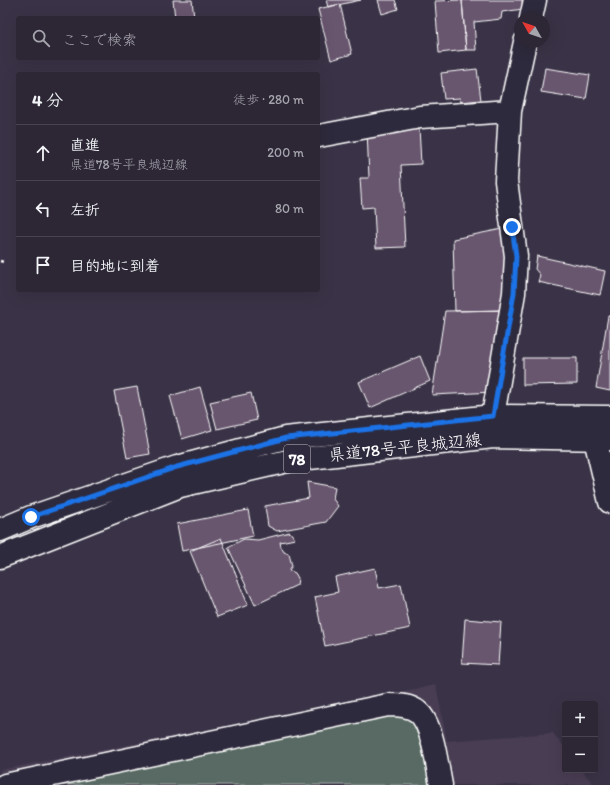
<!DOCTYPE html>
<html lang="ja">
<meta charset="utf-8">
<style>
:root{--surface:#2c2635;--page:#383241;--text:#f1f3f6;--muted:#a6a5ad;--line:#484350}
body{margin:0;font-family:Itim,"Klee One",sans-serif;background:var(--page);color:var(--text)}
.controls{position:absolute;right:12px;bottom:12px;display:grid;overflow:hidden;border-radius:4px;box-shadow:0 4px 16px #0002}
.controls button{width:36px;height:36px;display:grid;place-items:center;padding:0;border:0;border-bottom:1px solid var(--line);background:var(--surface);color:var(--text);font:20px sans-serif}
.compass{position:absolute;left:514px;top:12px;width:36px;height:36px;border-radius:50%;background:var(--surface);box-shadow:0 4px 16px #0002;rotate:310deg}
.stop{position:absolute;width:12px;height:12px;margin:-9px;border:3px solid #1a73e8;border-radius:50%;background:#fff}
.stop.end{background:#1a73e8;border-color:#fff;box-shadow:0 1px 4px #0008}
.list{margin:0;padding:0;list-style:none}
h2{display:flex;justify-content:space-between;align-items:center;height:52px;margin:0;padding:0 16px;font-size:17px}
h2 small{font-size:13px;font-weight:400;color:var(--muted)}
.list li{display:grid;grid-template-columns:26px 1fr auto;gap:12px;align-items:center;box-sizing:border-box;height:56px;padding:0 16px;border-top:1px solid var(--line)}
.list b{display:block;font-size:15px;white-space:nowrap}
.list p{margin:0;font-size:13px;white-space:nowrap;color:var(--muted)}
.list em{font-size:13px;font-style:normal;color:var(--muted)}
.icon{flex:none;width:22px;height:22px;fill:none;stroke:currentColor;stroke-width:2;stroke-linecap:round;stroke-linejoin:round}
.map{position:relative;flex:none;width:610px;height:785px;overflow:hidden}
.search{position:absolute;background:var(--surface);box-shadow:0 4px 16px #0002;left:16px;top:16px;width:304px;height:44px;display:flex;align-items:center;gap:10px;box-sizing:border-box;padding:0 14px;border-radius:4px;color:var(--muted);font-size:15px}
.panel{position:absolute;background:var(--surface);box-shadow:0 4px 16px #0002;left:16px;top:72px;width:304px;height:220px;border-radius:4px}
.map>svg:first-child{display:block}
</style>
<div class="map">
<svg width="610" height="785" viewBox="0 0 610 785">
<rect width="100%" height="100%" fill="#3a3347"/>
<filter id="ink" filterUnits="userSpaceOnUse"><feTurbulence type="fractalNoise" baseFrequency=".025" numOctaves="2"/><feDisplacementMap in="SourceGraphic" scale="8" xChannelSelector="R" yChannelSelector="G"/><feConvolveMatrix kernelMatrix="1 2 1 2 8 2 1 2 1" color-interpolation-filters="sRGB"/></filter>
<g filter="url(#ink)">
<path fill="#483d53" d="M436 685 447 741 553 733 565 748V770H582L594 785H0V770Z"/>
<path fill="#596b63" stroke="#acb5b1" d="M388 705 417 712 441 785H48Z"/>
<path fill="#67556e" stroke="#fff" d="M173 0H192L194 18H175Z
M326 0H361L328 7Z
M378 0H395L398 9 382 14Z
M462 0 466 50 439 53 435 1Z
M462 0H522L523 9 502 12 501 19 474 22 476 50H466Z
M340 4 352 54 331 60 318 9Z
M545 68 590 75 586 99 541 92Z
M477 69 481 100 461 102 460 98 444 99 441 73Z
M419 127 421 164 401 165 405 247 376 248 374 207 362 208 360 178H369L367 130Z
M512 227 509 310 455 311 453 239Z
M537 256 605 271 600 295 538 282 540 275 535 269Z
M509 310 494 392 432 395 445 311Z
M608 316H610V391L596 388Z
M420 356 430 381 370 408 359 382Z
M523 358H577V384L523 385Z
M137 387 150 454 127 458 114 391Z
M200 387 212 430 182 439 170 396Z
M251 393 257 420 217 429 210 402Z
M307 482 335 487 333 499 338 506 326 522 277 531 268 526 265 506 309 498Z
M248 510 253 536 182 551 177 524Z
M290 532 295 539 280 542 281 547 284 552 289 554 292 566 289 570 295 573 298 578 297 585 255 605 228 547 244 539 258 540Z
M221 538 248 605 217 617 190 551Z
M375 568 379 588 401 584 410 628 325 646 315 597 338 592 335 577Z
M465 619 501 622 498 665 462 663Z"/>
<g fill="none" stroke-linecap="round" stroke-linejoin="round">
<defs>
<path id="minor" d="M531 18 535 0
M319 136 420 117 510 111
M493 416 514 293 516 256 506 181 510 111 525 42
M595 439 610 502
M5 785 388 705C398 705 410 705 418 712 433 724 437 766 441 785"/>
<path id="major" d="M0 530 31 517 177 467 285 438 493 416 610 417
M0 557 180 486 292 460 493 437 610 439"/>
</defs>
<use href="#minor" stroke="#fff" stroke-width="25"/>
<use href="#major" stroke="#fff" stroke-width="25"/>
<path stroke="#fff" stroke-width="2.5" stroke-dasharray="3 3" stroke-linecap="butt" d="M0 261 4 262"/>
<use href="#minor" stroke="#2f2a3d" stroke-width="22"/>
<use href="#major" stroke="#2f2a3d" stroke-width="22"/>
</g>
</g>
<g fill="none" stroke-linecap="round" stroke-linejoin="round" filter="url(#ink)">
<path stroke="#1a73e8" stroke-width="5" d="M31 517 177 467 286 438 493 416 514 293 516 256 512 227"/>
</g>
<g text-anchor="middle" stroke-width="3" stroke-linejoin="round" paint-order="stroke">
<rect fill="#2f2a3d" stroke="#c1bfc5" stroke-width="1" x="284" y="445" width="26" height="28" rx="3"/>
<g font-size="16" font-weight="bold" fill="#fff">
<text x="297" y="465">78</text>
</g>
<g font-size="17" fill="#fff" stroke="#2f2a3d">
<text transform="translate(405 447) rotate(-6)" y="6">県道78号平良城辺線</text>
</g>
</g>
</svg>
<div class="controls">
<button>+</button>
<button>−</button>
</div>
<svg class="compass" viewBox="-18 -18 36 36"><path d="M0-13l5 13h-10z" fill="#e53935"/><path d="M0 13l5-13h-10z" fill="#a6a5ad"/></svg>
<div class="stop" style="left:31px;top:517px"></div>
<div class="stop end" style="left:512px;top:227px"></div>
<div class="search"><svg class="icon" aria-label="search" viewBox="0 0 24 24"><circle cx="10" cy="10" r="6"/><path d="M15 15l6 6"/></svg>ここで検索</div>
<section class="panel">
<h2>4 分<small>徒歩 · 280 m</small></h2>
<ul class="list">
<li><svg class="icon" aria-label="ahead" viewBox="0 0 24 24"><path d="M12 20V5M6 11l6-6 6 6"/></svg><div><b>直進</b><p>県道78号平良城辺線</p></div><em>200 m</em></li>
<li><svg class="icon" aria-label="left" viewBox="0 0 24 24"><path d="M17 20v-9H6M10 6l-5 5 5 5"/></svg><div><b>左折</b></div><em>80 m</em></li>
<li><svg class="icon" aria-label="arrive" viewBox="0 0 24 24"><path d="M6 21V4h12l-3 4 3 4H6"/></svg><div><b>目的地に到着</b></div></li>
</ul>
</section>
</div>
